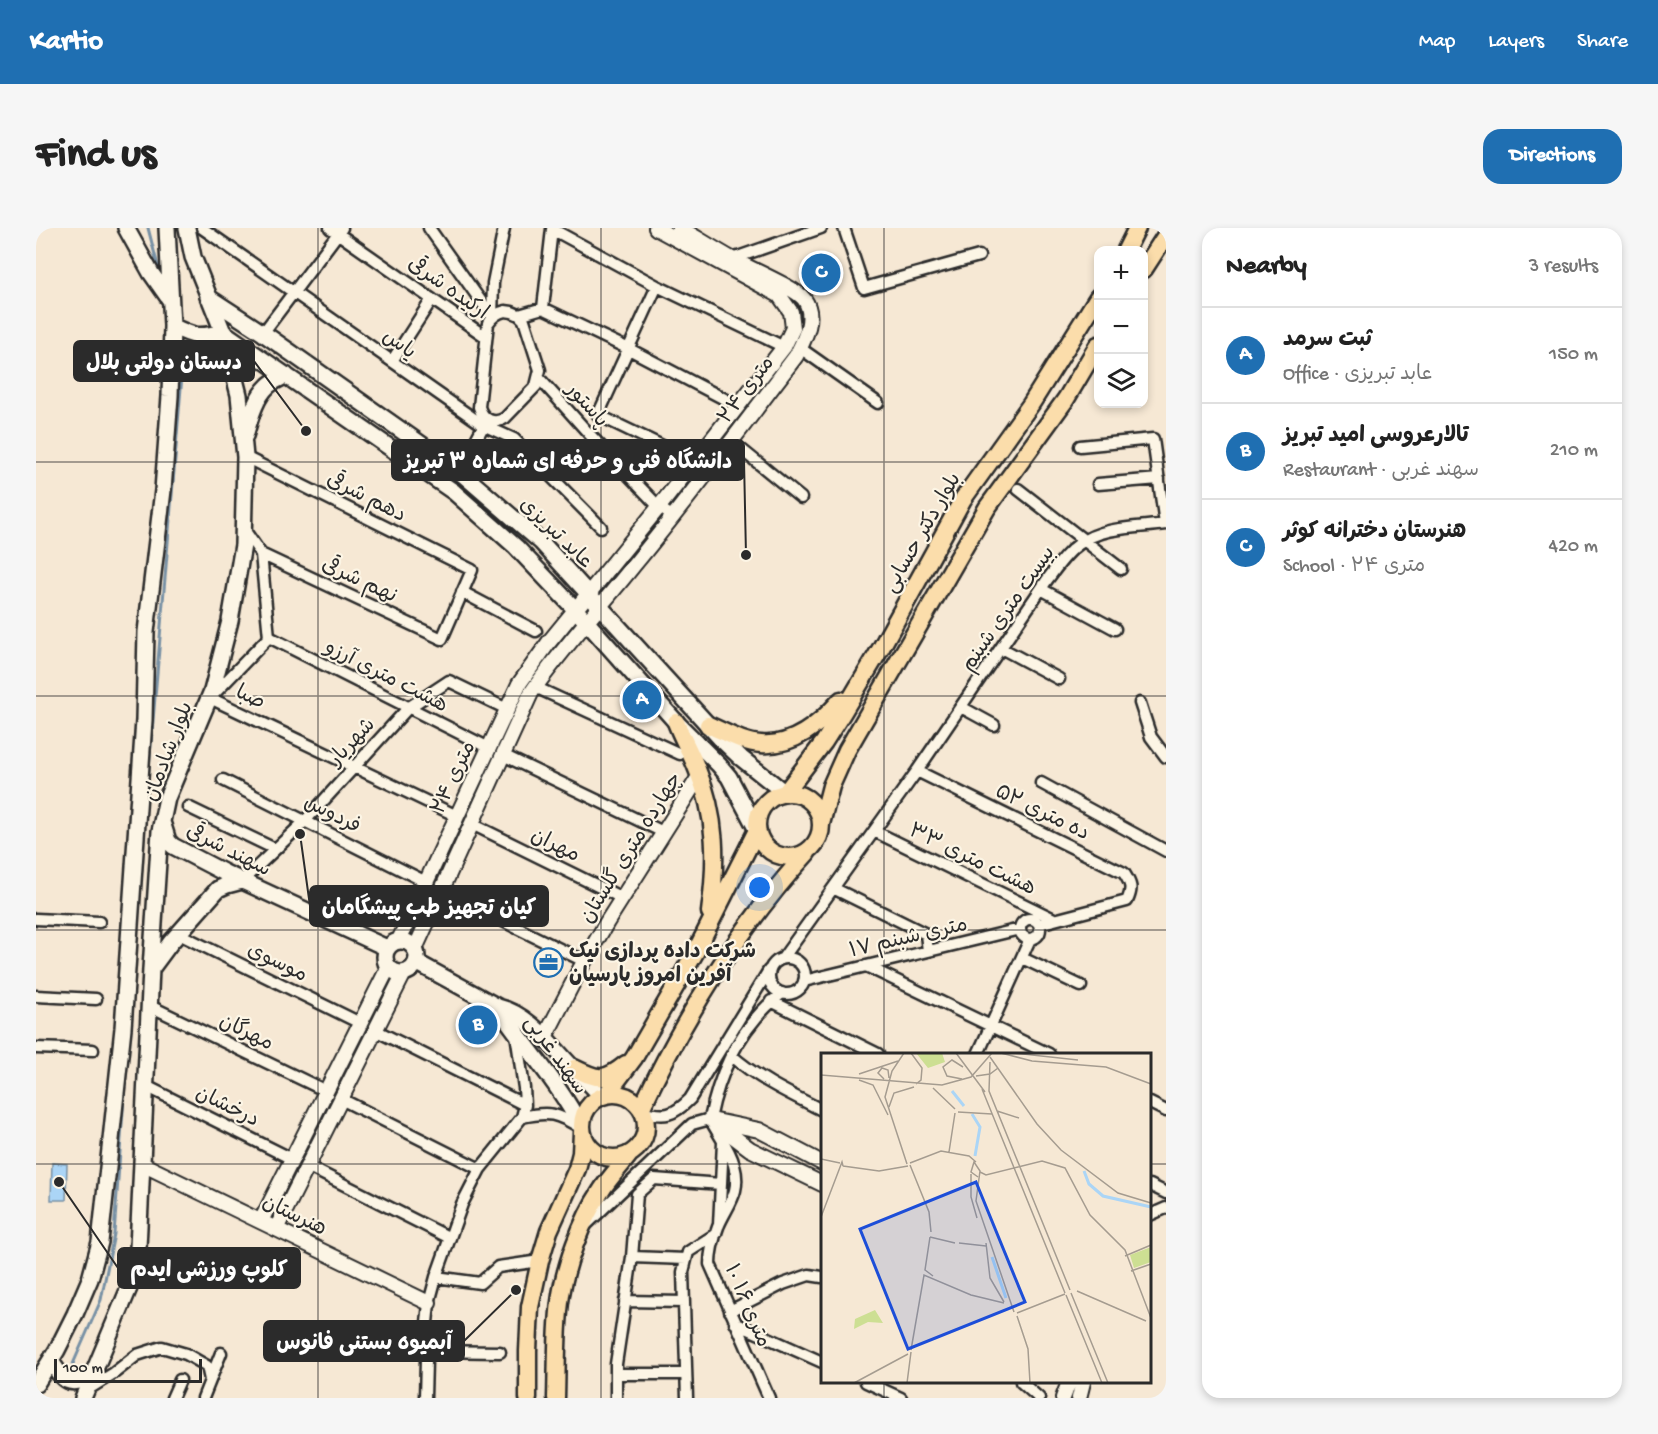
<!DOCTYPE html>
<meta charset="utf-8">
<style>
:root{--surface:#fff;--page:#f6f6f6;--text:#222;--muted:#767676;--line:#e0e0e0;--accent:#1f6fb2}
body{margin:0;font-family:"Gochi Hand","Playpen Sans Arabic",sans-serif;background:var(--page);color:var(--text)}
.controls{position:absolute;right:18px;top:18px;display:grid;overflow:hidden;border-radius:12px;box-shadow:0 3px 9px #0003}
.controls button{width:54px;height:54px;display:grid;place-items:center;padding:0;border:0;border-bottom:2px solid var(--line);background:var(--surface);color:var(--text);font:30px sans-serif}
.scale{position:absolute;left:18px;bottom:15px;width:148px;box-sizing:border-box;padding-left:6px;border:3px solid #2b2b2b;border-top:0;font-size:16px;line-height:21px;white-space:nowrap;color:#2b2b2b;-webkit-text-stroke:4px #fcf5e5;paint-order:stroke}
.you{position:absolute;left:724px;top:660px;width:21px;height:21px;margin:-15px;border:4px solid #fff;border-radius:50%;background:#1a73e8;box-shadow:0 0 0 9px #1a73e833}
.badge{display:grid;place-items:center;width:39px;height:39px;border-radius:50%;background:var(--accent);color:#fff;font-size:20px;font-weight:700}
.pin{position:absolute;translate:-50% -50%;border:3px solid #fff;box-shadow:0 2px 6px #0006}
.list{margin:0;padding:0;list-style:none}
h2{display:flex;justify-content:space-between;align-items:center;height:78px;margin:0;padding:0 24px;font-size:26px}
h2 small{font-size:20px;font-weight:400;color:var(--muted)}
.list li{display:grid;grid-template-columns:39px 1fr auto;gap:18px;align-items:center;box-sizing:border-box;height:96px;padding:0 24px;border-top:2px solid var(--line)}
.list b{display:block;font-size:22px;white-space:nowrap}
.list p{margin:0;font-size:20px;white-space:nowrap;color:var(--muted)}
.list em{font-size:20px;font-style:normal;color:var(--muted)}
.icon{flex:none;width:33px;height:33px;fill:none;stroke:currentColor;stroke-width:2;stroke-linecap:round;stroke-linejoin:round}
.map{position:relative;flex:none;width:1130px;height:1170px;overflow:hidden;border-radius:18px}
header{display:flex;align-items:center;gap:36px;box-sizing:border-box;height:84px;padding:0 30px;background:var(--accent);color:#fff}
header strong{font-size:28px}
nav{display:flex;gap:33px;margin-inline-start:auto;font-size:21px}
.intro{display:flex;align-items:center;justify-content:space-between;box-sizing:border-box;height:144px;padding:0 36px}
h1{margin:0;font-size:42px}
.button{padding:15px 27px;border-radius:18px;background:var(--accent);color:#fff;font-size:21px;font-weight:700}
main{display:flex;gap:36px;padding:0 36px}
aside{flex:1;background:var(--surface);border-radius:18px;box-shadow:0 3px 9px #0003}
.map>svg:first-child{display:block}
</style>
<header>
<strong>Kartio</strong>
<nav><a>Map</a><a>Layers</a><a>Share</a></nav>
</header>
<div class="intro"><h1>Find us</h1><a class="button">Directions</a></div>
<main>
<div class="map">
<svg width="1130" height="1170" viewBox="0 0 1130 1170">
<rect width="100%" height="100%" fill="#f6e8d4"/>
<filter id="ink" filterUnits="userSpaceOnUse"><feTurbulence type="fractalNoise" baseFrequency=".0167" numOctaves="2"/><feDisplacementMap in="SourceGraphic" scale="12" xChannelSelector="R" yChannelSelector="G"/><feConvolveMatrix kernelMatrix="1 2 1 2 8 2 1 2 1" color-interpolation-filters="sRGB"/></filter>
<g filter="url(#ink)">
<path fill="#abd5f6" stroke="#7891a5" stroke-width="1.5" d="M16 935 31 936 30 972H15Z"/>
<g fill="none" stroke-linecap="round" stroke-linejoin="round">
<path stroke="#7891a5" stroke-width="3" d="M112 0 124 46
M110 576 147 136 142 116
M37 1136 65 1072 78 1006 91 828"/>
<defs>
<path id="minor" d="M166 0 447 197 478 211 565 299
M294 0 450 109
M393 0 456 89
M808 0 828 60 943 28
M696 31 785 0
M621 58 562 187 645 227
M507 80 516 1 621 58 748 119
M469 83 476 84 483 87 488 92 504 142 500 158 469 190C458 197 447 192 443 179L452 95C457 88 461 85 469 83Z
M483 87 507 80 593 121 702 178
M456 89 457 55 468 0
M227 105 306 0
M764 120 842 175
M356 133 396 71
M503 150 555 208 623 279 637 289
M695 213 765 270
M1044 218 1117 211 1129 296
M209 229 436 342 406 411 225 326
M423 243 450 193
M1062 256 1123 251
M982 261 1085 341
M207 300 225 326 233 409 174 470 421 588
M1005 361 1079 401
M426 364 500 403
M233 409 453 520
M965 420 1023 451
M499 459 644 526
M1104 475 1115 509 1130 529
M925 479 958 497
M467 527 627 604
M881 543 1088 645C1095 656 1097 660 1091 673L1003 696
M187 552 390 654
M1005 555 1130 623
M152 579 239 621
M436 596 586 670
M838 603 1018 691
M206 653 269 593 372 480 413 453 471 481
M797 660 890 706 892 723
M406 663 548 733
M0 691 63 694
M984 701a10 10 0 1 1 20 0a10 10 0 1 1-20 0Z
M143 706 324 795
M747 730 881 543 1011 352C1021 339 1030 325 1043 316 1067 298 1102 300 1130 296
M986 730 1045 758
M733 748a18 18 0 1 1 36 0a18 18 0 1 1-36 0Z
M830 738 1013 826
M768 753 984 701
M0 768 60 771
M735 773 842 826
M114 778 290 863
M339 802 489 877
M0 820 57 822
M942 826 994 711
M695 827C722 851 754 866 786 882
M110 858 256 931
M305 871 444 941
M1114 875 1130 883
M607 884C630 889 637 888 654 871L733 742
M486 889C513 883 521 885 545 900
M271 938 414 1010
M1114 957 1130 965
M1114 987 1130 980
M551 996 656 896 674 891
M683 997 687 914
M596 1029 650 1031
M400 1049 444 1055 462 1039 504 1033
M589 1073 648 1074
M694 1083 747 1056 773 1047 786 1049
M699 1095 786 1134
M390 1123 464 1124
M580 1146H650
M830 1154 865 1170
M985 1154 1003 1170
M51 1162 78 1145 101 1127 126 1119 150 1126 171 1138 174 1152
M136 1170 144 1152
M167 1170 185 1125
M389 1170 391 1095 393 1075 400 1049 426 976 444 941 486 889 489 877 488 860 480 806
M580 1170V1136L596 1029 601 966 618 951 685 956
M651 1170 647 1044 652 1024 680 1006
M733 1170 674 1036C674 1023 677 1012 682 999 691 977 706 965 698 937 694 921 682 906 674 891 684 841 705 797 746 765"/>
<path id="tertiary" d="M363 712 483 456 513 414 623 279 748 119 757 100 755 84 743 67 620 0
M379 721 495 465C526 420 564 380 598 337 654 269 707 198 760 128 768 112 781 89 768 71 760 60 710 39 696 31 678 21 661 10 644 0
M509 809 544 741 571 694 664 547
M674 891 714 921 786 956
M680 893 723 902 786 935
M106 936 393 1075
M225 993 352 740
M240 1001 368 745
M1027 1170 1033 1154
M1043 1170 1047 1154"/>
<path id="secondary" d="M90 0 115 45 134 72
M172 69 227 105 423 243 505 314 684 510 705 530 749 565
M136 98C158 109 163 110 187 104L418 264 480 319 539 381 640 494 683 537 693 549 721 602
M209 208C214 191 219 170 232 158 237 153 244 151 250 147
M127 597 132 613 137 618 189 645 351 720
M349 729a16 16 0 1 1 32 0a16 16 0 1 1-32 0Z
M380 734 462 779C495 787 515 818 538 841 548 850 557 858 565 868
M115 741 135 714 182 661 191 657 206 653
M462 779C489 819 523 855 545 899
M15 1133C28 1154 32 1159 56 1148
M0 1156 21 1122 39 1086 54 1051 64 1014 87 800 108 492 110 404 127 262 134 168 136 98 131 0
M47 1170 93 1060 102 1020 115 741 124 603 131 570 176 463 194 393 207 317 209 229 203 167 187 104 157 29 151 0"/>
<path id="primary" d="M1090 22 1101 0
M1108 41 1130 7
M640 494C646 510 655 525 661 541 681 589 681 633 674 684
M672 497C689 504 707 515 725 516 758 519 785 495 805 472
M721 597a32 32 0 1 1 64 0a32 32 0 1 1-64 0Z
M749 565 788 514 807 484 845 420 927 271 995 176 1062 69
M785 596 795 558 811 522 951 280 1030 171 1062 117
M538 840C562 852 568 854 590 836
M546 898a32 32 0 1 1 64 0a32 32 0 1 1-64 0Z
M571 866 598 830 660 723 721 602
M605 881C647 791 704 698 771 625
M492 1170V1123L494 1079 504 1033 513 1003 541 941 545 925 546 904
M520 1170C521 1138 520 1106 524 1074 528 1040 546 991 565 963 573 950 584 939 593 927"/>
</defs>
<use href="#minor" stroke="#2b2b2b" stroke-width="15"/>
<use href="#tertiary" stroke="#2b2b2b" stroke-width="18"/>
<use href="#secondary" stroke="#2b2b2b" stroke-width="20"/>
<use href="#primary" stroke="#2b2b2b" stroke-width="21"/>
<use href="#minor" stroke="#fcf5e5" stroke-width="10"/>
<use href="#tertiary" stroke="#fcf5e5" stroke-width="14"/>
<use href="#secondary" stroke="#fcf5e5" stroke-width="15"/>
<use href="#primary" stroke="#fbddab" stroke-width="16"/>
</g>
</g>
<path fill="none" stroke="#2b2b2b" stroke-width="1.5" stroke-opacity="0.55" d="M282 0V1170M565 0V1170M848 0V826M0 234H1130M0 468H1130M0 702H1130M0 936H786M1114 936H1130M848 1154V1170"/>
<defs>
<symbol id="office-ring" viewBox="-11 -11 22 22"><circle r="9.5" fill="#fcf5e5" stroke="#1f6fb2" stroke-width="1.5"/><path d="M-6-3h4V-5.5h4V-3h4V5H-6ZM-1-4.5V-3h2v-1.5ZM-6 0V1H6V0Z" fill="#1f6fb2"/></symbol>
</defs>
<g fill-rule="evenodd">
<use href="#office-ring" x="496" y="718" width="33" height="33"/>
</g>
<g text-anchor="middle" stroke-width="4.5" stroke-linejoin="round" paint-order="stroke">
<g font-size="21" fill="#2b2b2b" stroke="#fcf5e5">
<text transform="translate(413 59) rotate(35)" y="7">ارکیده شرقی</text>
<text transform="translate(364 115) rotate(35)" y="7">یاس</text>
<text transform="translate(709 161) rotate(-53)" y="7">۲۴ متری</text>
<text transform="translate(552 176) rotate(48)" y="7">پاستور</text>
<text transform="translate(331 268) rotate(27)" y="7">دهم شرقی</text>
<text transform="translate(521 304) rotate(44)" y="7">عابد تبریزی</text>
<text transform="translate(885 304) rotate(-60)" y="7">بلوار دکتر حسابی</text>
<text transform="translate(324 351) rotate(25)" y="7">نهم شرقی</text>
<text transform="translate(971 380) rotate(-55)" y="7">بیست متری شبنم</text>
<text transform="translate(351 447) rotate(27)" y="7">هشت متری آرزو</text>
<text transform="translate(215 468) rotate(26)" y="7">صبا</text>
<text transform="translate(315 513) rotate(-47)" y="7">شهریار</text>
<text transform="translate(131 523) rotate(-69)" y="7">بلوار شادمان</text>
<text transform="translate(416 549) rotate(-65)" y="7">۲۴ متری</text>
<text transform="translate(1007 583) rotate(26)" y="7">ده متری ۵۲</text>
<text transform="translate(297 585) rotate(27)" y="7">فردوس</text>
<text transform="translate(520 616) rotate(26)" y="7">مهران</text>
<text transform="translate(594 619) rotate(-58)" y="7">چهارده متری گلستان</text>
<text transform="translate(193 621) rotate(27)" y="7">سهند شرقی</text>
<text transform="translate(937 630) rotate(26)" y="7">هشت متری ۳۳</text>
<text transform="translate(872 708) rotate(-13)" y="7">۱۷ متری شبنم</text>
<text transform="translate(242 733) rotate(26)" y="7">موسوی</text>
<text transform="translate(211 803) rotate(26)" y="7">مهرگان</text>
<text transform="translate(521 826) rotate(54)" y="7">سهند غربی</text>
<text transform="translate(192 877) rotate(26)" y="7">درخشان</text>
<text transform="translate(259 986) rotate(26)" y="7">هنرستان</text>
<text transform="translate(713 1077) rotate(67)" y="7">۱۰ متری ۱۶</text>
</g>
<g font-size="21" font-weight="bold" fill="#2b2b2b" stroke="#fcf5e5" text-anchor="start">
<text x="533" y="729">شرکت داده پردازی نیک<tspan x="533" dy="24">آفرین امروز پارسیان</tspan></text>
</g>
</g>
<g transform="translate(785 825)">
<rect width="330" height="330" fill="#f6e8d4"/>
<path d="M95 0H121L124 9 107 15ZM330 194V209L313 215 309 202ZM54 257 62 270 47 269 33 276 34 266Z" fill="#cddf93"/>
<path fill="none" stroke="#abd5f6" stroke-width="3" d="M131 38 143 53M151 61 159 74 154 103M263 118 268 131 282 143 330 154M171 204 185 245"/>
<path fill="none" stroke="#a59c90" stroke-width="1.5" d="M83 0 71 18 64 44 86 111M90 0 101 15 100 27 95 31M135 0 164 39M180 0 211 8 285 14 330 31M192 0 257 7M169 4 216 71 240 97 297 140 330 150M169 9 168 38 249 237M38 21 77 8M0 22 121 32 150 24 171 0M155 23 169 21 177 15M63 26 57 20 61 15 67 17 68 25M141 26 126 23 122 14 131 7 142 14M38 27 52 32 67 62M112 35 134 56M161 36 244 240M68 54 73 40 93 34M176 58 198 65M137 59 171 61M128 99 134 60M0 106 19 110M89 110 120 98 148 103 155 109M89 112 108 159 110 179M22 113 58 118 87 113M159 119 165 122 221 108 244 115 269 162 304 197 330 265M150 121V144L156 165M157 124 150 119 153 109 159 118 155 148 193 259M0 164 21 109 22 113M109 184 104 217 112 223M109 184 134 190M138 190 165 193M165 190 169 225 183 249M304 203 330 192M310 218 330 211M256 238 325 268M250 240 287 330M245 242 281 330M196 260 244 241M196 263 207 296 209 330M90 297 103 222 150 242 183 250M33 330 87 301M86 330 90 299"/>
<path fill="#1d4ed8" fill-opacity="0.15" stroke="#1d4ed8" stroke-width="3" d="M155 129 204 249 87 296 39 176Z"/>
<rect width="330" height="330" fill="none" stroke="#2b2b2b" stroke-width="3"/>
</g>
<path fill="none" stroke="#2b2b2b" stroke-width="2" d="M270 203L218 133M710 327L708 232M264 606L274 678M23 954L82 1040M480 1062L428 1113"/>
<g fill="#2b2b2b" stroke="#fcf5e5" stroke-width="2">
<circle cx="270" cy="203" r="6"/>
<circle cx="710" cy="327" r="6"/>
<circle cx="264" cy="606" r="6"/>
<circle cx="23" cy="954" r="6"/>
<circle cx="480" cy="1062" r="6"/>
</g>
<g fill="#2b2b2b" stroke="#2b2b2b" stroke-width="2">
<rect x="38" y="113" width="180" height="40" rx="6"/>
<rect x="356" y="212" width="352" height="40" rx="6"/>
<rect x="274" y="658" width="238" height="40" rx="6"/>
<rect x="82" y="1020" width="182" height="40" rx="6"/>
<rect x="228" y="1093" width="200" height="40" rx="6"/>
</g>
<g font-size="22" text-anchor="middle" font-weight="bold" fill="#fff">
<text x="128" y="141">دبستان دولتی بلال</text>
<text x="532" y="240">دانشگاه فنی و حرفه ای شماره ۳ تبریز</text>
<text x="393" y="686">کیان تجهیز طب پیشگامان</text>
<text x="173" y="1048">کلوپ ورزشی ایدم</text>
<text x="328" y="1121">آبمیوه بستنی فانوس</text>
</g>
</svg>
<div class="controls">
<button>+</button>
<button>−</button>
<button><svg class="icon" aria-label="layers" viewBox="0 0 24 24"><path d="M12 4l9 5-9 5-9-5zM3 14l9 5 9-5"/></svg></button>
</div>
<div class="scale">100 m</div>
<div class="you"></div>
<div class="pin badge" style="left:606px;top:472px">A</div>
<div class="pin badge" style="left:442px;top:797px">B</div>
<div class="pin badge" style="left:785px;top:45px">C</div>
</div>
<aside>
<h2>Nearby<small>3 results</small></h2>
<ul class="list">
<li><span class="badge">A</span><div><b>ثبت سرمد</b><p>Office · عابد تبریزی</p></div><em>150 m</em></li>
<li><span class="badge">B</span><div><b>تالارعروسی امید تبریز</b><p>Restaurant · سهند غربی</p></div><em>210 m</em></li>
<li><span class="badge">C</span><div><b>هنرستان دخترانه کوثر</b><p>School · ۲۴ متری</p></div><em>420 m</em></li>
</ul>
</aside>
</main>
